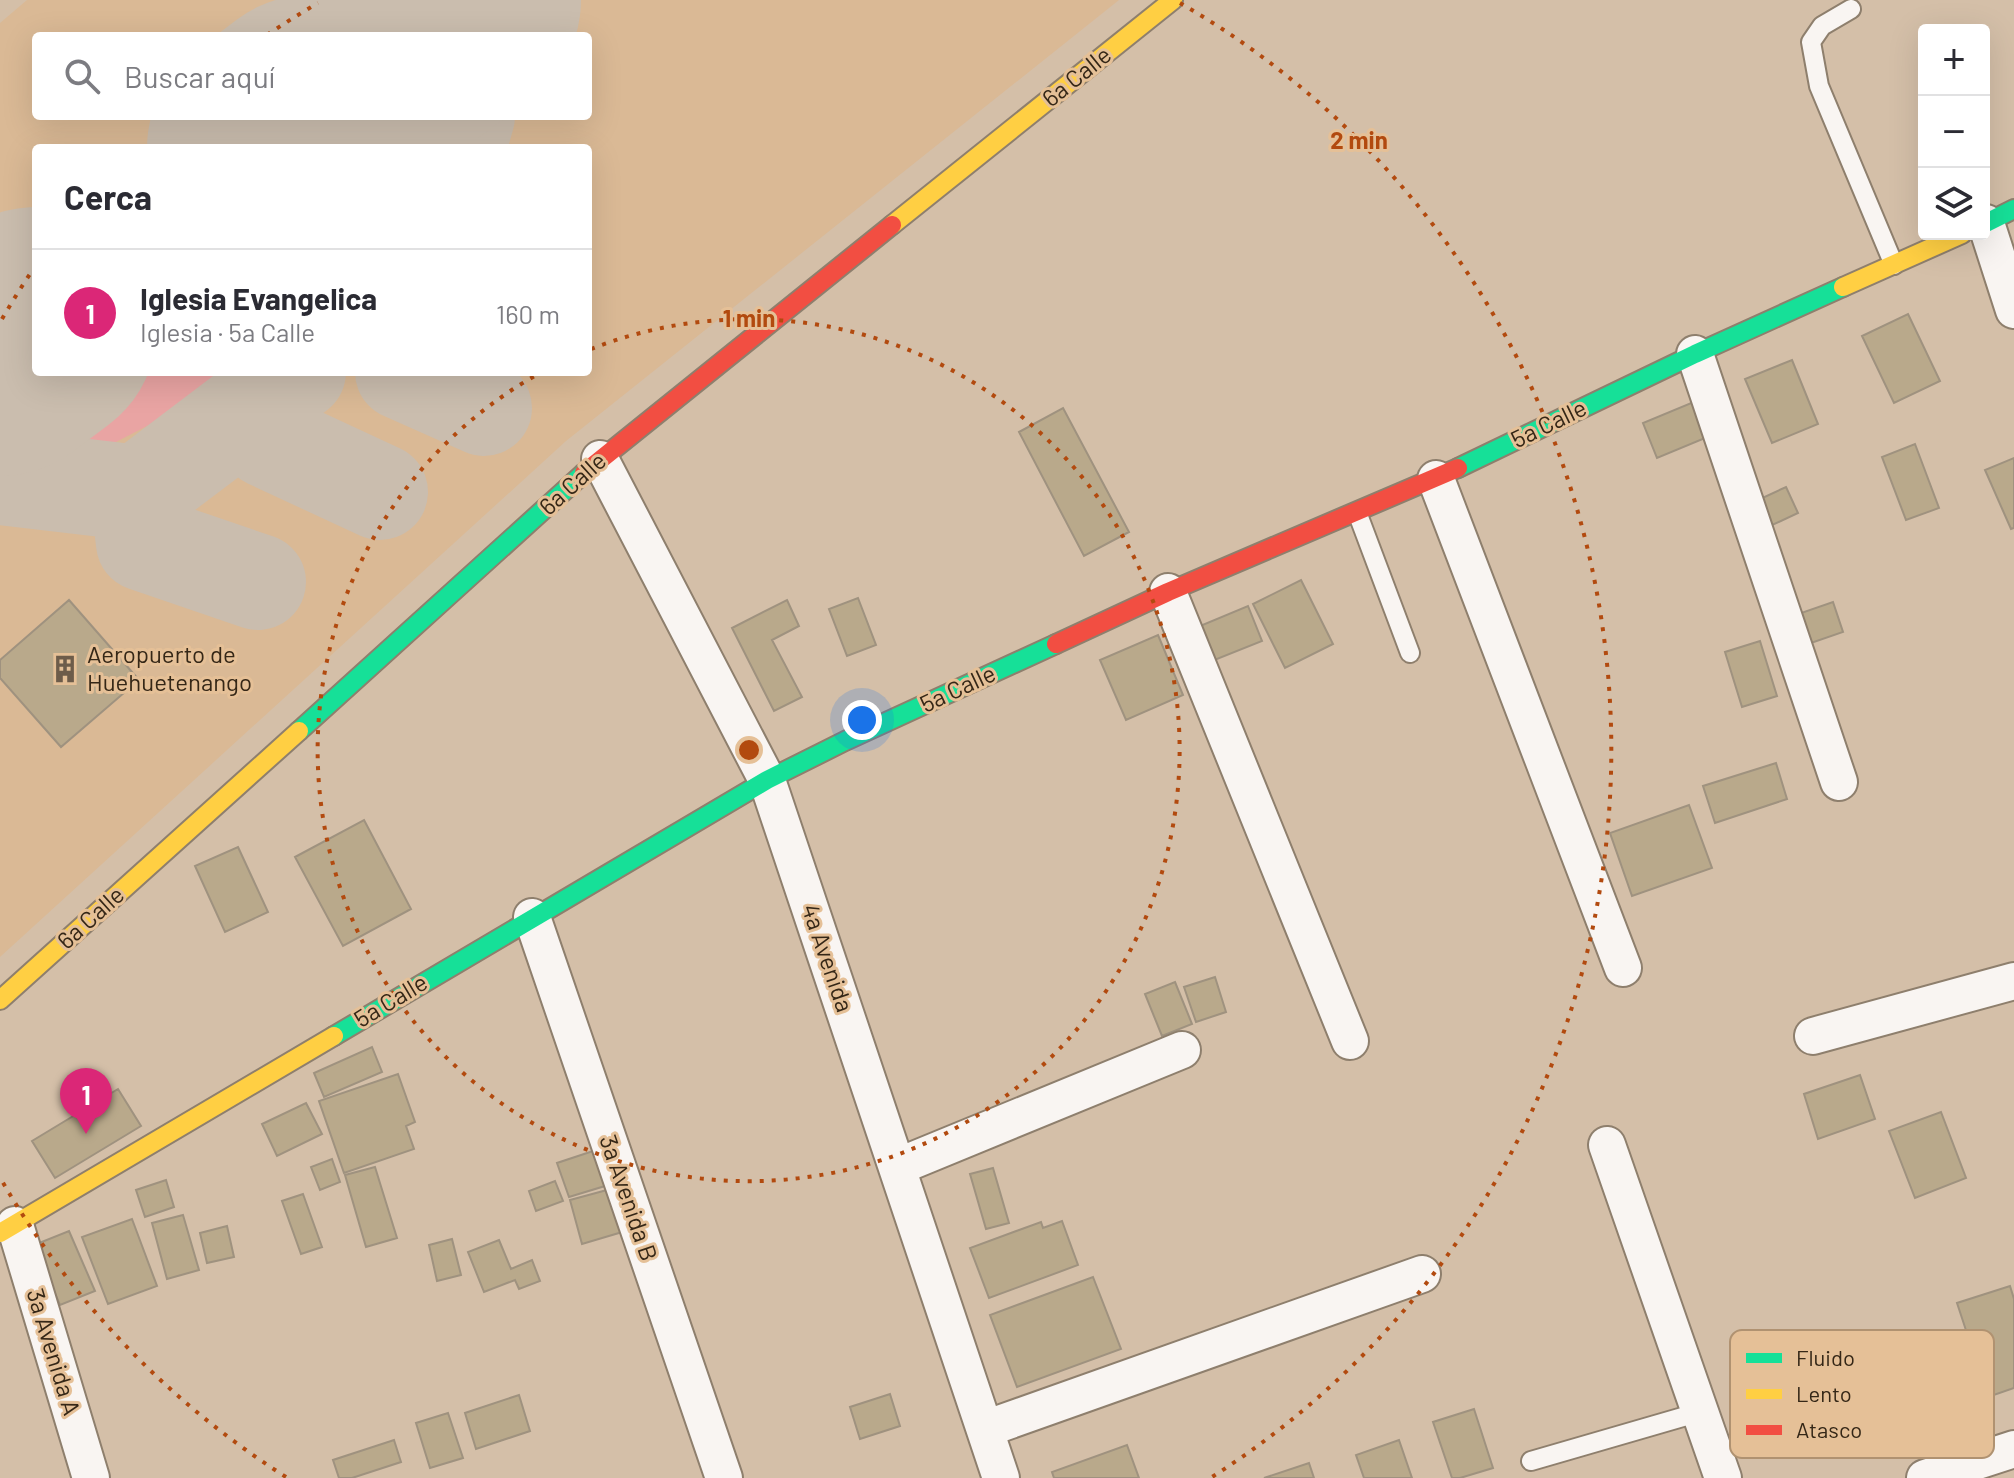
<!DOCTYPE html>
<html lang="es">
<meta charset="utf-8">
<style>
:root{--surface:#fff;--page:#f2f2f3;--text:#2b2b33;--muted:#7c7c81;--line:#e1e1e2;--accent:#db2777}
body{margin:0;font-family:Barlow,sans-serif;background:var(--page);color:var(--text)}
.controls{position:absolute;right:24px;top:24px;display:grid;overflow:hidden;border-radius:8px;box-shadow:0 8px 32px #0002}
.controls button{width:72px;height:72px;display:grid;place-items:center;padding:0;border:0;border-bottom:2px solid var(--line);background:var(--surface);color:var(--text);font:40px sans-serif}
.you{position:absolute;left:862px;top:720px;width:28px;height:28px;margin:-20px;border:6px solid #fff;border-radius:50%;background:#1a73e8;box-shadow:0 0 0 12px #1a73e833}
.badge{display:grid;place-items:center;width:52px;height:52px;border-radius:50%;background:var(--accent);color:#fff;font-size:26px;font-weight:700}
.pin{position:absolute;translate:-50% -66px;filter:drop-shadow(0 2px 4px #0008)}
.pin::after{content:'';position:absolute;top:42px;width:28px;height:24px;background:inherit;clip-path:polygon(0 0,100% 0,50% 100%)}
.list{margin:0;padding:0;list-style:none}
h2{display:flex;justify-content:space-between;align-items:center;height:104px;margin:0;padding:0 32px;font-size:34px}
h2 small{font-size:26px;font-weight:400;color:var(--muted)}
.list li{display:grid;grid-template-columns:52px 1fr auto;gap:24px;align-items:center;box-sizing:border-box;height:128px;padding:0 32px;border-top:2px solid var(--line)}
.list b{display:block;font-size:30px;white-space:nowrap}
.list p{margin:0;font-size:26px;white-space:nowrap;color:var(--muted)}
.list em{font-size:26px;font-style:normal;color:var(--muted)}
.icon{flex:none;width:44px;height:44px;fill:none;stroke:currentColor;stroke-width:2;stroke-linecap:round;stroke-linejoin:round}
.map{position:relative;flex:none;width:2014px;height:1478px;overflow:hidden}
.search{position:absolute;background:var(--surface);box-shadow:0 8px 32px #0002;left:32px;top:32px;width:560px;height:88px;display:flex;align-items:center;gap:20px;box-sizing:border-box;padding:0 28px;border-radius:8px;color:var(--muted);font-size:30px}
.panel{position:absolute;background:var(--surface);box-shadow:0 8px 32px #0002;left:32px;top:144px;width:560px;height:232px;border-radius:8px}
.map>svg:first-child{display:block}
</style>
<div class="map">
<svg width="2014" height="1478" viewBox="0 0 2014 1478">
<rect width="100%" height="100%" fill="#d4bfa8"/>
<path fill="#dab995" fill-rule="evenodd" d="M27 0H1119L566 441 0 957V23ZM36 36H588V116H36ZM36 148H588V372H36Z"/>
<path fill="#e9a4a3" d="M389 116H422L429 136 430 148H346Z
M44 372H230L184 407 112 444 60 452 0 428V405Z"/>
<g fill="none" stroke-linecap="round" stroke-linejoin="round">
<path stroke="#cabdae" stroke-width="96" d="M487 36 497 0
M458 148 467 116
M403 372 484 408
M266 397 268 440 380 492
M0 477 138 493 298 372
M138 493 144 543 258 582"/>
<path stroke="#cabdae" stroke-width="242" d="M413 36 460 0
M268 148 310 116
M0 355 36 328"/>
</g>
<path fill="#b9a98b" stroke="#9f927f" stroke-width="2" d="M1908 314 1940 381 1894 403 1862 336Z
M1792 360 1818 424 1772 443 1745 379Z
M1696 401 1710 436 1657 458 1643 423Z
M1063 408 1129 532 1084 556 1019 432Z
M1915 444 1939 508 1906 520 1882 457Z
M2014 458V528L2011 529 1985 470Z
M1786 487 1798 513 1770 526 1758 500Z
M1301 580 1333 644 1285 668 1253 604Z
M858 598 876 645 847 656 829 609Z
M69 600 139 680 61 747 0 678V660Z
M787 600 799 626 772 640 802 697 774 711 732 628Z
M1833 602 1843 632 1811 643 1801 613Z
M1248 606 1262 641 1202 665 1188 631Z
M1158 635 1183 695 1126 720 1100 660Z
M1760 641 1777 696 1742 707 1725 652Z
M1776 763 1787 799 1715 823 1703 786Z
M1689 805 1712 868 1632 896 1610 833Z
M364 820 411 909 343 946 295 857Z
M238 847 268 912 225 932 195 866Z
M1215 977 1226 1012 1196 1022 1184 987Z
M1175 982 1192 1024 1162 1036 1145 994Z
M372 1047 382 1072 324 1097 314 1073Z
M398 1074 415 1122 406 1126 414 1149 344 1173 319 1101Z
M1860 1075 1875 1119 1818 1139 1804 1094Z
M118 1089 141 1126 55 1178 32 1141Z
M306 1103 322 1134 277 1156 262 1124Z
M1941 1112 1966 1178 1915 1198 1889 1131Z
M593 1151 605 1186 569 1197 557 1163Z
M332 1159 340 1182 320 1190 311 1167Z
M375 1167 397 1238 366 1247 345 1175Z
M993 1168 1009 1223 986 1229 970 1174Z
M166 1180 174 1207 145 1217 136 1190Z
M555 1181 563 1201 536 1211 529 1191Z
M618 1187 629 1230 582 1244 570 1200Z
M303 1194 322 1247 301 1254 282 1201Z
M183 1215 199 1270 167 1279 152 1223Z
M132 1219 157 1286 108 1304 82 1237Z
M1062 1221 1078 1265 989 1298 970 1248 1041 1222 1043 1228Z
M227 1226 234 1257 207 1263 200 1233Z
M69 1231 95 1291 60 1305 34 1245Z
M452 1239 461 1275 437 1281 429 1245Z
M499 1240 511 1269 532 1260 540 1281 519 1289 515 1280 484 1292 468 1252Z
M1093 1277 1121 1349 1017 1387 990 1315Z
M2010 1286 2014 1299V1388L1988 1397 1957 1303Z
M890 1394 900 1426 860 1439 850 1407Z
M519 1395 530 1431 476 1449 465 1413Z
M1474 1409 1493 1468 1460 1478H1452L1433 1422Z
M448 1413 463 1458 430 1468 416 1423Z
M394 1440 401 1462 352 1478H339L333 1460Z
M1399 1440 1412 1478H1364L1356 1455Z
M1127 1445 1139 1478H1054L1052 1472Z
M1309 1463 1314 1478H1264Z"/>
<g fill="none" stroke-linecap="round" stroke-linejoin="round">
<defs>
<path id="lane" d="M1851 9 1822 26 1811 42 1819 86 1894 265
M1357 512 1410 653
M1531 1461 1700 1412"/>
<path id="street" d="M1986 223 2014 310
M1695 354 1839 782
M600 459 767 780 1001 1478
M1436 479 1623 968
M1168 592 1350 1041
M532 917 724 1478
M1813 1036 2014 981
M1607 1145 1723 1478
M897 1167 1182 1050
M15 1225 91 1478
M985 1429 1422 1274
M1925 1478 2014 1449"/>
<path id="fast" d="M1984 224 2014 209
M1458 468 1695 354 1843 287
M299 731 584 473
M334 1036 767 780 845 741 1056 644"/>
<path id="slow" d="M892 225 1173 0
M1843 287 1962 234
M0 1000 299 731
M0 1233 334 1036"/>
<path id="jam" d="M584 473 892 225
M1056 644 1168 592 1458 468"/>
</defs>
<use href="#lane" stroke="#8e7f6d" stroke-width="22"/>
<use href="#street" stroke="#8e7f6d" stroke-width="40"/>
<use href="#fast" stroke="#8e7f6d" stroke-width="22"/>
<use href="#slow" stroke="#8e7f6d" stroke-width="22"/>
<use href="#jam" stroke="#8e7f6d" stroke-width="22"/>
<use href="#lane" stroke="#f9f5f2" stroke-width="18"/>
<use href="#street" stroke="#f9f5f2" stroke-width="36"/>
<use href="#fast" stroke="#16e098" stroke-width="18"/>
<use href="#slow" stroke="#ffcf43" stroke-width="18"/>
<use href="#jam" stroke="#f24e42" stroke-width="18"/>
</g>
<g fill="none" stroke="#b24a0f" stroke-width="4" stroke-dasharray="4 8">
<path d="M591 349A431 431 0 1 1 540 373"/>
<path d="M286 1477A862 862 0 0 1 2 1181M2 319A862 862 0 0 1 34 268M267 35A862 862 0 0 1 318 3M1180 3A862 862 0 0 1 1212 1477"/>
</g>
<defs>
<symbol id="building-bare" viewBox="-9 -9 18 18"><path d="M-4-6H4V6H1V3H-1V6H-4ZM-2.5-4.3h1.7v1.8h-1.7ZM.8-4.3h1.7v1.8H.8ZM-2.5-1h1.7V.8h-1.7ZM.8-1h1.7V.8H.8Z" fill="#6d5c4a" stroke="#e5c097" stroke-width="2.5" paint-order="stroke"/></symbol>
</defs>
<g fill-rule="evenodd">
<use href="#building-bare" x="45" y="649" width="40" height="40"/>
</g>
<g text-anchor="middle" stroke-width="6" stroke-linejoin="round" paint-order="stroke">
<g font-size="24" fill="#352717" stroke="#e5c097">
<text transform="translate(1077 77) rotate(-39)" y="8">6a Calle</text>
<text transform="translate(1549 424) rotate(-26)" y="8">5a Calle</text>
<text transform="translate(573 484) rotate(-42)" y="8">6a Calle</text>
<text transform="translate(958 689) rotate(-25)" y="8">5a Calle</text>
<text transform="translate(91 918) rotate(-42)" y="8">6a Calle</text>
<text transform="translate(827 958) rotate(71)" y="8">4a Avenida</text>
<text transform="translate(391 1001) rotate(-31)" y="8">5a Calle</text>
<text transform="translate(628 1198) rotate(71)" y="8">3a Avenida B</text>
<text transform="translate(53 1352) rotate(73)" y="8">3a Avenida A</text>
</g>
<g font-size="24" fill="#352717" stroke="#e5c097" text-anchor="start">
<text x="87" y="663">Aeropuerto de<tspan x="87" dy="28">Huehuetenango</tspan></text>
</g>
</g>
<rect x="1730" y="1330" width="264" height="128" rx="12" fill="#e5c097" stroke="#b09271" stroke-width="2"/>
<rect x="1746" y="1353" width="36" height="10" fill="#16e098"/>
<rect x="1746" y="1389" width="36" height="10" fill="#ffcf43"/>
<rect x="1746" y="1425" width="36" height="10" fill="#f24e42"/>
<g font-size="22" fill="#352717">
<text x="1796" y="1366">Fluido</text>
<text x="1796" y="1402">Lento</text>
<text x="1796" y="1438">Atasco</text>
</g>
<circle cx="749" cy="750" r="12" fill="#b24a0f" stroke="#e5c097" stroke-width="4"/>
<g font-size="24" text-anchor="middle" font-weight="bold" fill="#b24a0f" stroke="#e5c097" stroke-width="6" stroke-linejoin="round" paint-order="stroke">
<text x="1359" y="149">2 min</text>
<text x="749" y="327">1 min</text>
</g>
</svg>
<div class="controls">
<button>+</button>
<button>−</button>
<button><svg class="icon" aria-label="layers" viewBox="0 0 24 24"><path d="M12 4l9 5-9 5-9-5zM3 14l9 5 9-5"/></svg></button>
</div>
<div class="you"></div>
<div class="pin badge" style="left:86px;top:1134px">1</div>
<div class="search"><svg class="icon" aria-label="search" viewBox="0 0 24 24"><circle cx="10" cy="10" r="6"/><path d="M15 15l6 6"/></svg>Buscar aquí</div>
<section class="panel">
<h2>Cerca<small></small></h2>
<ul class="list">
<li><span class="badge">1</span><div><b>Iglesia Evangelica</b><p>Iglesia · 5a Calle</p></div><em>160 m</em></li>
</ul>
</section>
</div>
